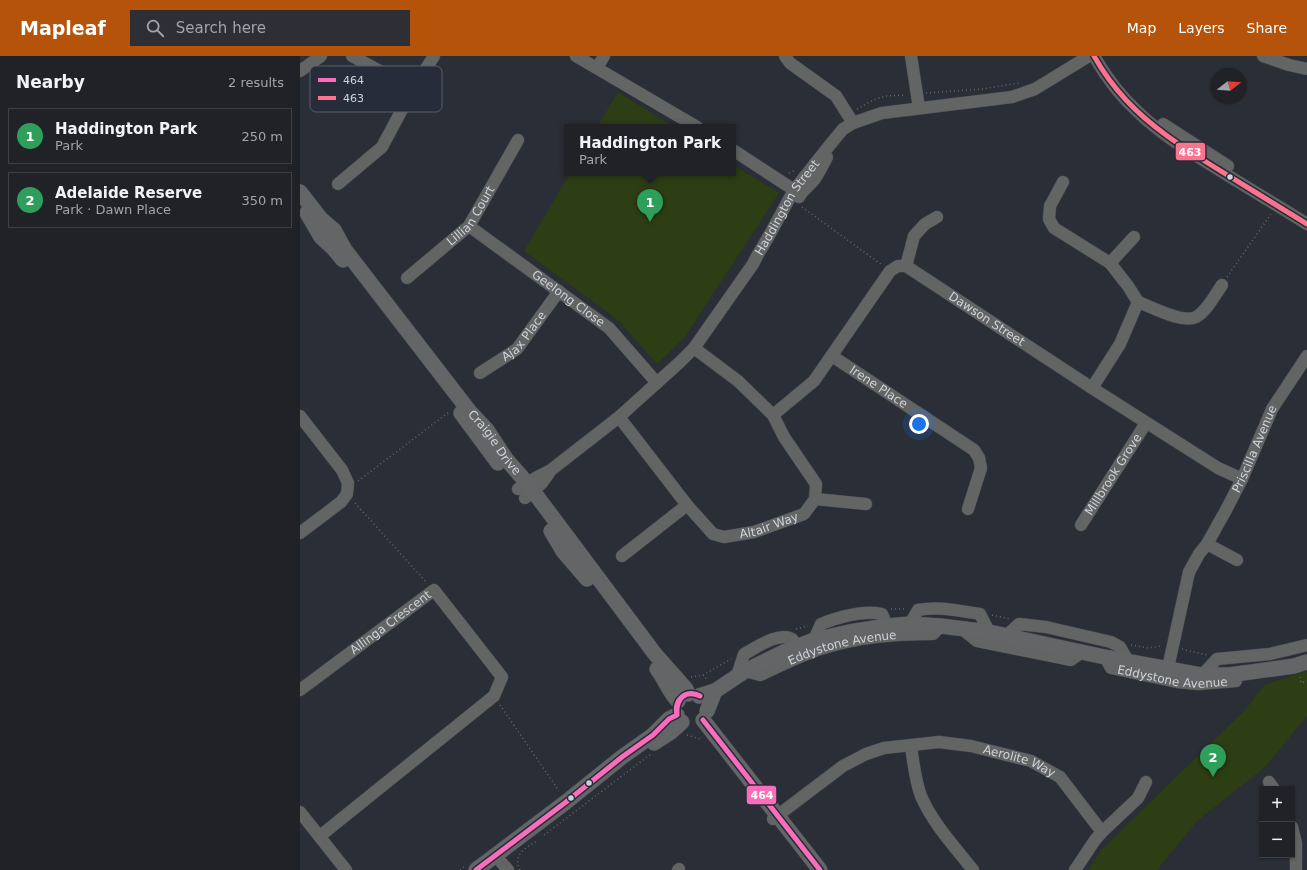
<!DOCTYPE html>
<meta charset="utf-8">
<style>
:root{--surface:#202228;--page:#2d2f34;--text:#f1f3f6;--muted:#a2a4a8;--line:#3d3f45;--accent:#b45309}
body{margin:0;font-family:"DejaVu Sans",sans-serif;background:var(--page);color:var(--text)}
.controls{position:absolute;right:12px;bottom:12px;display:grid;overflow:hidden;border-radius:0px;box-shadow:0 1px 3px #0004}
.controls button{width:36px;height:36px;display:grid;place-items:center;padding:0;border:0;border-bottom:1px solid var(--line);background:var(--surface);color:var(--text);font:20px sans-serif}
.compass{position:absolute;left:911px;top:12px;width:36px;height:36px;border-radius:50%;background:var(--surface);box-shadow:0 1px 3px #0004;rotate:73deg}
.you{position:absolute;left:619px;top:368px;width:14px;height:14px;margin:-10px;border:3px solid #fff;border-radius:50%;background:#1a73e8;box-shadow:0 0 0 6px #1a73e833}
.badge{display:grid;place-items:center;width:26px;height:26px;border-radius:50%;background:var(--accent);color:#fff;font-size:13px;font-weight:700}
.pin{position:absolute;translate:-50% -33px;filter:drop-shadow(0 1px 2px #0008)}
.pin::after{content:'';position:absolute;top:21px;width:14px;height:12px;background:inherit;clip-path:polygon(0 0,100% 0,50% 100%)}
.popup{position:absolute;left:264px;top:68px;width:172px;height:52px;box-sizing:border-box;display:grid;place-content:center;border-radius:0px;background:var(--surface);filter:drop-shadow(0 1px 3px #0005);font-size:13px;white-space:nowrap;color:var(--muted)}
.popup b{font-size:15px;color:var(--text)}
.popup::after{content:'';position:absolute;left:50%;top:100%;margin-left:-8px;border:8px solid transparent;border-top-color:var(--surface)}
.list{margin:0;padding:0;list-style:none}
h2{display:flex;justify-content:space-between;align-items:center;height:52px;margin:0;padding:0 16px;font-size:17px}
h2 small{font-size:13px;font-weight:400;color:var(--muted)}
.list li{display:grid;grid-template-columns:26px 1fr auto;gap:12px;align-items:center;box-sizing:border-box;height:56px;margin:0 8px 8px;padding:0 8px;border:1px solid var(--line);border-radius:0px}
.list b{display:block;font-size:15px;white-space:nowrap}
.list p{margin:0;font-size:13px;white-space:nowrap;color:var(--muted)}
.list em{font-size:13px;font-style:normal;color:var(--muted)}
.icon{flex:none;width:22px;height:22px;fill:none;stroke:currentColor;stroke-width:2;stroke-linecap:round;stroke-linejoin:round}
.map{position:relative;flex:none;width:1007px;height:814px;overflow:hidden}
header{display:flex;align-items:center;gap:24px;box-sizing:border-box;height:56px;padding:0 20px;background:var(--accent);color:#fff}
header strong{font-size:19px}
nav{display:flex;gap:22px;margin-inline-start:auto;font-size:14px}
.search{width:280px;height:36px;background:var(--page);display:flex;align-items:center;gap:10px;box-sizing:border-box;padding:0 14px;border-radius:0px;color:var(--muted);font-size:15px}
main{display:flex}
aside{flex:1;background:var(--surface)}
.map>svg:first-child{display:block}
</style>
<header>
<strong>Mapleaf</strong>
<div class="search"><svg class="icon" aria-label="search" viewBox="0 0 24 24"><circle cx="10" cy="10" r="6"/><path d="M15 15l6 6"/></svg>Search here</div>
<nav><a>Map</a><a>Layers</a><a>Share</a></nav>
</header>
<main>
<aside>
<h2>Nearby<small>2 results</small></h2>
<ul class="list">
<li><span class="badge" style="background:#2e9e5b">1</span><div><b>Haddington Park</b><p>Park</p></div><em>250 m</em></li>
<li><span class="badge" style="background:#2e9e5b">2</span><div><b>Adelaide Reserve</b><p>Park · Dawn Place</p></div><em>350 m</em></li>
</ul>
</aside>
<div class="map">
<svg width="1007" height="814" viewBox="0 0 1007 814">
<rect width="100%" height="100%" fill="#2a2e36"/>
<path fill="#2d3d14" d="M318 36 374 71H297Z
M433 109 479 137 385 281 357 308 318 264 224 195 270 117H433Z
M1007 615V660L965 711 897 765 857 814H788L801 794 946 653 964 629Z"/>
<g fill="none" stroke-linecap="round" stroke-linejoin="round">
<defs>
<g id="minor">
<path d="M52 0 113 33"/>
<path d="M276 0 397 71"/>
<path d="M485 0 490 7 536 40 553 67"/>
<path d="M611 0 619 52"/>
<path d="M794 0C806 21 821 41 839 57 862 79 889 95 916 112 946 131 977 149 1007 168"/>
<path d="M963 0 989 9 1007 13"/>
<path d="M297 12 304 0"/>
<path d="M0 15 21 0"/>
<path d="M863 68 928 110"/>
<path d="M433 94 494 134"/>
<path d="M763 126 750 150 749 163 754 172 810 207 828 230 838 246 820 288 792 332"/>
<path d="M38 128 82 91 113 33 134 0"/>
<path d="M499 141C503 134 509 130 514 124 519 117 523 109 527 101"/>
<path id="s1" d="M169 170 309 272 357 327"/>
<path d="M810 207 834 181"/>
<path d="M606 210 614 180 625 168 637 161"/>
<path id="s2" d="M107 222 169 170 218 84"/>
<path d="M838 246C852 251 883 268 896 261 906 256 915 239 922 229"/>
<path id="s3" d="M532 300 674 394 679 402 681 412 668 453"/>
<path id="s4" d="M180 317 217 293 259 235"/>
<path id="s5" d="M473 359 514 325 590 215 598 210H606L792 332 918 412 942 423"/>
<path d="M0 360 42 414 48 427 47 438 41 446 0 477"/>
<path id="s6" d="M319 361 387 449 413 478 424 481 454 476 504 458 515 443 516 428 484 381 473 359 438 325 394 292"/>
<path id="s7" d="M218 433 237 421 251 414 319 361 380 306 394 292 453 208 457 200 470 178 494 134 529 90 543 73 553 67 582 57 712 41 735 33 789 0"/>
<path d="M225 442 242 427 249 417"/>
<path d="M515 443 566 448"/>
<path id="s8" d="M781 469 846 367"/>
<path d="M907 488 937 504"/>
<path d="M322 500 387 449"/>
<path d="M610 568 618 554C639 550 659 555 680 558L689 576"/>
<path d="M662 573 677 585 771 604 782 596"/>
<path d="M706 580 719 568 746 571 811 586 820 591 828 605"/>
<path d="M514 584 521 568C539 561 563 554 582 558L587 570"/>
<path id="s9" d="M805 601 811 612 877 626 898 628 936 625"/>
<path id="s10" d="M868 612 889 516 899 498 907 488 926 454 942 423 972 353 1007 300"/>
<path id="s11" d="M445 615 460 619C480 610 499 600 520 593 558 581 593 578 633 578L641 570"/>
<path d="M902 619 917 603 970 598 1007 589"/>
<path d="M437 620 444 598C456 592 479 575 492 583 494 585 496 589 498 591"/>
<path id="s12" d="M0 634 134 534 202 621 194 640 20 780"/>
<path d="M611 689C613 706 615 724 621 740 633 768 655 791 673 814"/>
<path d="M969 726 974 733"/>
<path d="M0 756 46 814"/>
<path id="s13" d="M473 763 543 710 566 698 584 692 639 686 671 690 731 705 760 721 802 776 795 784 775 814"/>
<path d="M992 771 996 787V814"/>
<path d="M802 776 838 742 846 726"/>
<path d="M195 799 208 814"/>
<path d="M378 814 379 813"/>
</g>
<g id="major">
<path id="s14" d="M0 136 21 163 34 174 45 194 170 356 187 374 206 403 227 427 355 598 386 633 388 638"/>
<path d="M7 157 21 181 33 192 43 204"/>
<path d="M161 357 198 407"/>
<path d="M251 475 263 495 287 523"/>
<path d="M357 613C365 623 369 636 378 645"/>
<path d="M399 640 415 635 445 615 486 595 514 584 549 576 587 570 610 568 641 570 689 576 800 600 902 619H929L994 610 1007 606"/>
<path d="M407 655 415 635"/>
<path d="M403 664 520 814"/>
<path d="M354 687 371 676 382 666"/>
<path d="M176 814 266 746 322 701 353 679 369 663 377 659"/>
</g>
</defs>
<use href="#minor" stroke="#454950" stroke-width="13"/>
<use href="#major" stroke="#454950" stroke-width="16"/>
<path stroke="#666667" stroke-width="1.5" stroke-dasharray="1 3" stroke-linecap="butt" d="M626 37 682 33 719 27
M557 53 573 44 586 40 606 39
M489 117 496 114
M502 151 582 209
M927 221 971 158
M58 425 149 356
M55 447 127 527
M591 553H607
M692 559 710 563
M496 573 508 570
M831 589 848 592 862 590
M882 593 907 599
M403 619 408 625
M391 621 403 619 431 603
M1000 621 1001 627 1007 625
M200 649 259 735
M387 679 400 683 402 681
M244 779 351 698
M160 814 165 810
M220 814C212 798 226 792 238 784"/>
<use href="#minor" stroke="#636464" stroke-width="12"/>
<use href="#major" stroke="#646566" stroke-width="15"/>
<defs>
<path id="bus-1" d="M377 658C373 644 387 632 400 640
M377 658C376 643 385 633 400 640
M403 664 520 814
M176 814 266 746 322 701 353 679 369 663 377 659"/>
<path id="bus-2" d="M794 0C803 16 814 31 826 44 851 71 881 90 911 109 943 129 975 148 1007 168"/>
</defs>
<use href="#bus-1" stroke="#262c3a" stroke-width="8"/>
<use href="#bus-2" stroke="#262c3a" stroke-width="8"/>
<use href="#bus-1" stroke="#fb6dba" stroke-width="5"/>
<use href="#bus-2" stroke="#fc738d" stroke-width="5"/>
</g>
<g fill="#ced2db" stroke="#262c3a" stroke-width="1.5">
<circle cx="930" cy="121" r="3.5"/>
<circle cx="289" cy="727" r="3.5"/>
<circle cx="271" cy="742" r="3.5"/>
</g>
<g text-anchor="middle" stroke-width="4" stroke-linejoin="round" paint-order="stroke">
<g font-size="12" fill="#ced2db" stroke="#262c3a">
<text dy="4" stroke="none"><textPath href="#s7" startOffset="395">Haddington Street</textPath></text>
<text dy="4" stroke="none"><textPath href="#s2" startOffset="90">Lillian Court</textPath></text>
<text dy="4" stroke="none"><textPath href="#s1" startOffset="123">Geelong Close</textPath></text>
<text dy="4" stroke="none"><textPath href="#s5" startOffset="301">Dawson Street</textPath></text>
<text dy="4" stroke="none"><textPath href="#s4" startOffset="58">Ajax Place</textPath></text>
<text dy="4" stroke="none"><textPath href="#s3" startOffset="56">Irene Place</textPath></text>
<text dy="4" stroke="none"><textPath href="#s14" startOffset="318">Craigie Drive</textPath></text>
<text dy="4" stroke="none"><textPath href="#s10" startOffset="238">Priscilla Avenue</textPath></text>
<text dy="4" stroke="none"><textPath href="#s8" startOffset="60">Millbrook Grove</textPath></text>
<text dy="4" stroke="none"><textPath href="#s6" startOffset="208">Altair Way</textPath></text>
<text dy="4" stroke="none"><textPath href="#s12" startOffset="113">Allinga Crescent</textPath></text>
<text dy="4" stroke="none"><textPath href="#s11" startOffset="103">Eddystone Avenue</textPath></text>
<text dy="4" stroke="none"><textPath href="#s9" startOffset="75">Eddystone Avenue</textPath></text>
<text dy="4" stroke="none"><textPath href="#s13" startOffset="271">Aerolite Way</textPath></text>
</g>
</g>
<rect x="10" y="10" width="132" height="46" rx="6" fill="#262c3a" stroke="#585e6a" stroke-width="1"/>
<rect x="18" y="22" width="18" height="4" fill="#fb6dba"/>
<rect x="18" y="40" width="18" height="4" fill="#fc738d"/>
<g font-size="11" fill="#ced2db">
<text x="43" y="28">464</text>
<text x="43" y="46">463</text>
</g>
<g stroke="#262c3a" stroke-width="1.5">
<rect x="875" y="86" width="31" height="19" rx="4" fill="#fc738d"/>
<rect x="446" y="729" width="31" height="20" rx="4" fill="#fb6dba"/>
</g>
<g font-size="11" text-anchor="middle" font-weight="bold" fill="#fff">
<text x="890" y="100">463</text>
<text x="462" y="743">464</text>
</g>
</svg>
<div class="controls">
<button>+</button>
<button>−</button>
</div>
<svg class="compass" viewBox="-18 -18 36 36"><path d="M0-13l5 13h-10z" fill="#e53935"/><path d="M0 13l5-13h-10z" fill="#a2a4a8"/></svg>
<div class="you"></div>
<div class="pin badge" style="left:350px;top:166px;background:#2e9e5b">1</div>
<div class="popup"><b>Haddington Park</b>Park</div>
<div class="pin badge" style="left:913px;top:721px;background:#2e9e5b">2</div>
</div>
</main>
